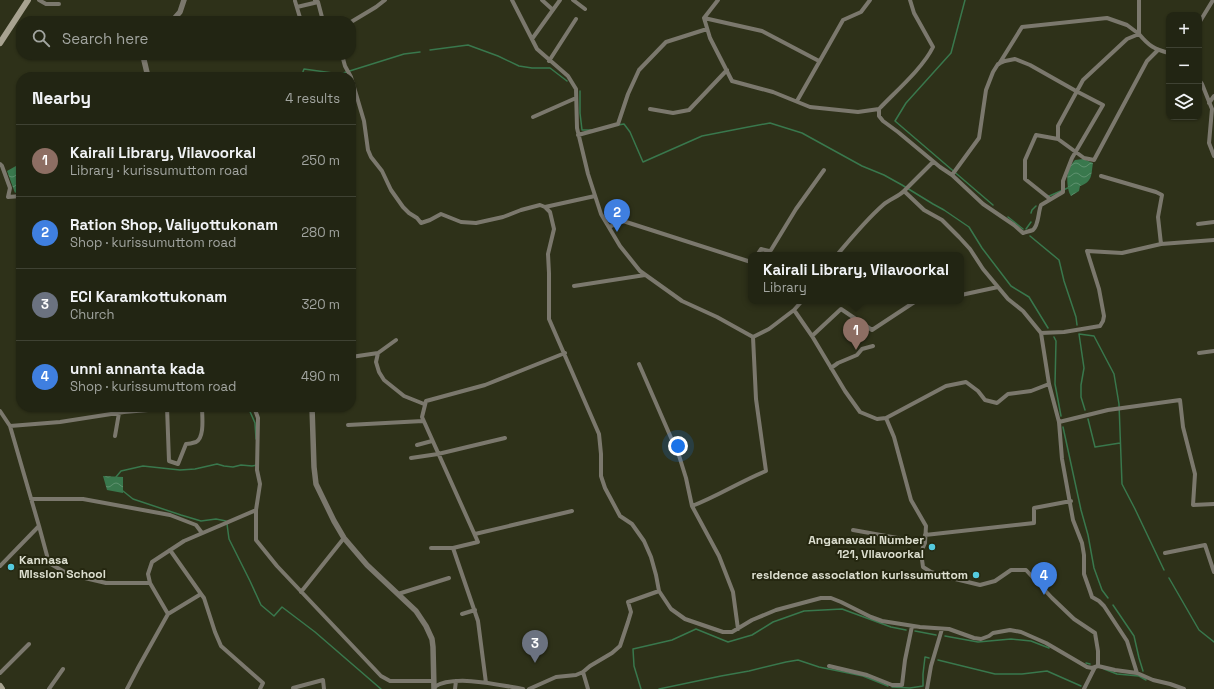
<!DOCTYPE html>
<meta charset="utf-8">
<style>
:root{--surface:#222513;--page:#2a2d1c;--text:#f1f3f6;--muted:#a2a5a0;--line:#3f4233;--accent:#d93025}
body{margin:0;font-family:"Space Grotesk",sans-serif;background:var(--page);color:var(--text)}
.controls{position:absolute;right:12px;top:12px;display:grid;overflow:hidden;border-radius:8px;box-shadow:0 1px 3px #0004}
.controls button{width:36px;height:36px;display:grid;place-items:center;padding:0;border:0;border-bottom:1px solid var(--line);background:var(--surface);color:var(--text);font:20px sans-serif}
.you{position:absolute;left:678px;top:446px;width:14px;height:14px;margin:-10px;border:3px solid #fff;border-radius:50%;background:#1a73e8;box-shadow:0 0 0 6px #1a73e833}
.badge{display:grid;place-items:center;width:26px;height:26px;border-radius:50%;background:var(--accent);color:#fff;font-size:13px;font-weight:700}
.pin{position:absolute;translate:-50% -33px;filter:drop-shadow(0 1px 2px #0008)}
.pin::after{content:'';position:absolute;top:21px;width:14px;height:12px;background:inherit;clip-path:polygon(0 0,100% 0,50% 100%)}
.popup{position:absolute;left:748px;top:252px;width:216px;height:52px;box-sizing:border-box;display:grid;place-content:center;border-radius:8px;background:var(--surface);filter:drop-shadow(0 1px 3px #0005);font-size:13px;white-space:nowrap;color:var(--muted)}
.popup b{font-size:15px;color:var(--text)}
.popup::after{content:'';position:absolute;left:50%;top:100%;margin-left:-8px;border:8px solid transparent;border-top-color:var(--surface)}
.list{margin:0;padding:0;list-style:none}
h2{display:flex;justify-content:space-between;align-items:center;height:52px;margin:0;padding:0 16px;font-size:17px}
h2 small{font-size:13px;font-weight:400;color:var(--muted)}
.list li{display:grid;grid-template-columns:26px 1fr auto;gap:12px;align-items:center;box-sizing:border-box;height:72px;padding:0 16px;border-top:1px solid var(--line)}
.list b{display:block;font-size:15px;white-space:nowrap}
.list p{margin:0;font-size:13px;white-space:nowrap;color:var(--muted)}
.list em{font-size:13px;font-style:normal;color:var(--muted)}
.icon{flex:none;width:22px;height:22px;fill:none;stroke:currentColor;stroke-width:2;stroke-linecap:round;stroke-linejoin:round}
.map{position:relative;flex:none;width:1214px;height:689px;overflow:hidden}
.search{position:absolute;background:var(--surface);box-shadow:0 1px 3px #0004;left:16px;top:16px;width:340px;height:44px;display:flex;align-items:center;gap:10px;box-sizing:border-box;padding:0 14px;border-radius:16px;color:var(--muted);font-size:15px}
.panel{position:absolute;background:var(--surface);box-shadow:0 1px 3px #0004;left:16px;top:72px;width:340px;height:340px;border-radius:16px}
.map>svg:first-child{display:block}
</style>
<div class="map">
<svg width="1214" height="689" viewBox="0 0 1214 689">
<defs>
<pattern id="water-waves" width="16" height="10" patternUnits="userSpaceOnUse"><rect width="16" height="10" fill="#39784d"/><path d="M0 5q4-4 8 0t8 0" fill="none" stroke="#5e916e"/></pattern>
</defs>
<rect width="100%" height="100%" fill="#2e3119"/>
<path fill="url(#water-waves)" d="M1083 159 1093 163C1091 174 1093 182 1080 186L1079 191 1071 196C1067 191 1066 174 1069 168 1071 165 1073 162 1075 160Z
M16 166 21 172V189L15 193 7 171Z
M103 476 123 477V493L107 490Z"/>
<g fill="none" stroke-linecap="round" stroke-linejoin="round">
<path stroke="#39784d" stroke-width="1.5" d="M965 0 951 53 906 103 895 121 993 205
M430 50 468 45 498 56 519 66 532 68H550L567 81
M301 77 304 69 340 74 404 54 420 52
M580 91V113L582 130H591
M618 125 624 124 630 132 643 162 702 136 743 128 770 123 802 133 862 166 884 175 902 185 933 204 944 210 969 227 982 248 1011 286 1029 297 1048 328
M1047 197 1070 187
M1031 213 1032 210 1036 206
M1008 217 1023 229
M1026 229 1031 222
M1030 236 1059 260 1064 281 1076 317 1077 325
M1054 337 1056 341 1055 384 1061 416
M248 407 255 423 256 439
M1085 410 1081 397V385L1084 368 1079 334 1094 336 1114 374 1119 404 1122 484 1135 509 1164 570
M1088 419 1095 447 1120 443
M1063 427 1081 510 1088 535 1094 568 1102 590 1108 598
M116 477 121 471 143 466 180 470 195 469 217 464 224 466 233 467 241 465 252 466 257 465
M123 491 133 499 181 515 201 521 216 519 226 521
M227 524 229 539 250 581 261 605 274 616 282 607 315 632 381 689
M1169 578 1199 630 1214 642
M1113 605 1134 636 1139 658 1143 671
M915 631 936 635
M945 636 978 642 1011 639 1031 641 1049 648
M938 660 995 674H1022L1047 671 1081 686
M1086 663 1090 664
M1104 669 1117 674 1139 676 1146 680
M892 687 910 688 923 686V674L925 657 929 658
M641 689 634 666 633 649 672 640 696 629 728 642 752 635 773 622 804 611 842 609 891 627 906 630
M659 689 721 676 749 671 786 662 798 660 819 667 863 676 888 686"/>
<path stroke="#7b786d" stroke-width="4" d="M39 0 46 4H59
M315 0 318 2 323 21
M512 0 537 49 568 76 576 89 577 128 588 174 601 214 620 246 640 271 682 301 717 317 753 337 769 329 794 310 812 336 845 391 860 412 877 419 886 418 894 437 911 500 926 526 925 543 921 552 923 567 931 572 947 577 980 585 995 581 1011 570H1026L1052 598 1074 619 1095 633 1098 651V666L1115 670 1137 673 1153 680 1170 684 1184 689
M542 0 553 10
M573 0 585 9
M718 0 704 18 710 38 732 81 773 92 810 107 858 112 879 109
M910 0 914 13 933 47C923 68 895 92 879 109V116L883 121 898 132 940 167 952 175 983 204 1014 225 1023 233C1026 232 1030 231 1033 230 1039 225 1038 212 1041 205L1063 192V181L1072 158 1103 105 1076 91 1030 65 1015 59 1005 61 998 64 993 72 986 90 979 138 952 175
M1139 0V34C1149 46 1154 49 1169 53
M295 1 301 21
M297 7 318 2
M704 18 762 31 819 61
M351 22 376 7 385 0
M1199 23 1213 0
M532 39 560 0
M342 55 345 66 351 77
M549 61 576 19
M999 64 1022 27 1107 18 1127 25 1139 34 1127 39 1083 80 1058 126V139L1036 135 1025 160V179L1050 199
M351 77 364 121 368 150 371 157 382 171 391 190 403 207 409 213 417 218 421 223 430 220 441 214 461 222 476 223 503 217 521 210 540 205 545 207 550 212 554 229 548 254 549 273V319L599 434 601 454V476L605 488 620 516 632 524 644 541 651 557 656 575 659 591 671 609 685 619 723 632H732L752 620 776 610 821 598H831L841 602 871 617 882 621 920 627 949 629 974 638 981 639 989 636 993 633 1010 630 1021 632 1046 643 1087 667 1092 668 1098 666
M1199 80 1202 84 1212 109 1209 143 1214 156
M797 101 843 20 861 12 870 0
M1209 103 1214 96
M650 109 673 113 689 110 727 70
M533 117 576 98
M578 135 618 124 628 94 639 70 666 42 707 29
M1058 139 1084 158 1094 160 1147 61 1158 50
M0 164 2 166 10 188 8 197 21 196
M1101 176 1156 192 1162 195 1158 217 1161 244
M904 191 933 162
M545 207 595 196
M1198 224 1214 222
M609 227 623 221 751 262
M757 255 761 249 769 251 771 250 796 209 824 170
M837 255C852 237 866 220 883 205 890 199 898 197 904 191L924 210 942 220 959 237 970 249 983 269 1008 299 1023 311 1041 333 1064 332 1100 326 1103 321 1104 316 1099 289 1087 251 1122 253 1161 244 1214 240
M574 286 645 275
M961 295 998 287
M794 310 802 301
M1041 333 1049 384 1059 422
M812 336 841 309 872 330 916 301
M378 353 376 362 379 372 384 380 404 396 424 404
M1199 353 1214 351
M351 357 378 353 396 340
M639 364 672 440 676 446 686 478 692 506 719 556 733 592 738 629
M831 368 838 363 857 355 862 349 873 346
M167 407 169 461 178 464 186 444C189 444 193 443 196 442 205 437 202 416 202 407
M254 407 258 418 257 470 260 484 256 510V540L277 566 381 676 390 681H434
M0 411 10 426
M886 418 946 386 966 382 978 391 985 400 997 403 1008 394 1031 391 1049 384
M348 425 423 421
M115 436 119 413 118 407
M417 445 432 441
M411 458 438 454 505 438
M31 499H83L170 515 196 525 202 533
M692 506C718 496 741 481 766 471L756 399 753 337
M39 526 49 563 68 574 106 583H150
M853 530 925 543
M475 534 572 511
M925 535 1034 523V508L1071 501
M431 548H453L478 542 422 417 426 401 485 385 565 353
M453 548 478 621 486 683
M170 550 201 594
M1165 553 1205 545 1214 572
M0 566 39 526 10 426 60 422 124 412 184 407
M301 592 344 538
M398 594 449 578
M168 614 150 583 148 574 152 562 184 541 256 510
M462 614 475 610
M829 666 867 675 892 685H902L905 660 912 626
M583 672 588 689
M0 673 29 644
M1137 673 1127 641 1104 606 1099 601 1092 597 1090 591 1084 574V555L1082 543 1073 520 1062 459 1059 422 1108 410 1180 400 1183 427 1195 474 1193 505 1214 504
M434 687C454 674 500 685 523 689
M293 688 323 680 324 689
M49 689 63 669
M127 689 139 666 168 614 201 594 204 598 215 632 221 646 263 683 260 689
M455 689 456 681
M529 689 556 677 576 675 583 672 590 666 612 653 620 646 628 622 631 612 628 602 659 591
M927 689 931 666 942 629
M1084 689 1095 667"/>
<path stroke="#7b786d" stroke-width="5.5" d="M172 21 180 12 184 0
M144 55V60L148 77
M312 407 314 467 316 484 334 521 344 538 367 565 416 611 426 626 432 639 433 647 434 689"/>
<path stroke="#a7a290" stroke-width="6" d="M0 43 28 0
M0 686 2 689"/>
</g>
<g fill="#54cade" stroke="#252710" stroke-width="1.5">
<circle cx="932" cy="547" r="4"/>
<circle cx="11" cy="567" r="4"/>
<circle cx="976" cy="575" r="4"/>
</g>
<g text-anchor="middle" stroke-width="4" stroke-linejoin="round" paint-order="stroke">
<g font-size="12" font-weight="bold" fill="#dcdecf" stroke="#252710" text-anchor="end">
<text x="924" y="544">Anganavadi Number<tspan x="924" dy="14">121, Vilavoorkal</tspan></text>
<text x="19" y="564" text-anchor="start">Kannasa<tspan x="19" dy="14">Mission School</tspan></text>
<text x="968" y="579">residence association kurissumuttom</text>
</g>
</g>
</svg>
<div class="controls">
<button>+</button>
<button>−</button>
<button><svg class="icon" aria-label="layers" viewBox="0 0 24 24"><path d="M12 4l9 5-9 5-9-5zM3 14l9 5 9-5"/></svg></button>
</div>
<div class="you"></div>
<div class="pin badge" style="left:856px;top:350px;background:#8d6e63">1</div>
<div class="popup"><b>Kairali Library, Vilavoorkal</b>Library</div>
<div class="pin badge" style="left:617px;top:232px;background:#3f7fe0">2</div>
<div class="pin badge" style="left:535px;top:663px;background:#6b7280">3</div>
<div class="pin badge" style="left:1044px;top:595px;background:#3f7fe0">4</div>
<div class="search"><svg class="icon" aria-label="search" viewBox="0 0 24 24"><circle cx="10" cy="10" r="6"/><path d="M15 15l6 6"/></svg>Search here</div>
<section class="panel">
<h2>Nearby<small>4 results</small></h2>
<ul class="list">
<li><span class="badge" style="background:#8d6e63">1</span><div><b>Kairali Library, Vilavoorkal</b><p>Library · kurissumuttom road</p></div><em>250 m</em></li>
<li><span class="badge" style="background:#3f7fe0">2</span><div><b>Ration Shop, Valiyottukonam</b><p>Shop · kurissumuttom road</p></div><em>280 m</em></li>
<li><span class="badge" style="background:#6b7280">3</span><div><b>ECI Karamkottukonam</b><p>Church</p></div><em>320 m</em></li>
<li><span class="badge" style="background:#3f7fe0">4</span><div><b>unni annanta kada</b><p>Shop · kurissumuttom road</p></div><em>490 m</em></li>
</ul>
</section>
</div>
